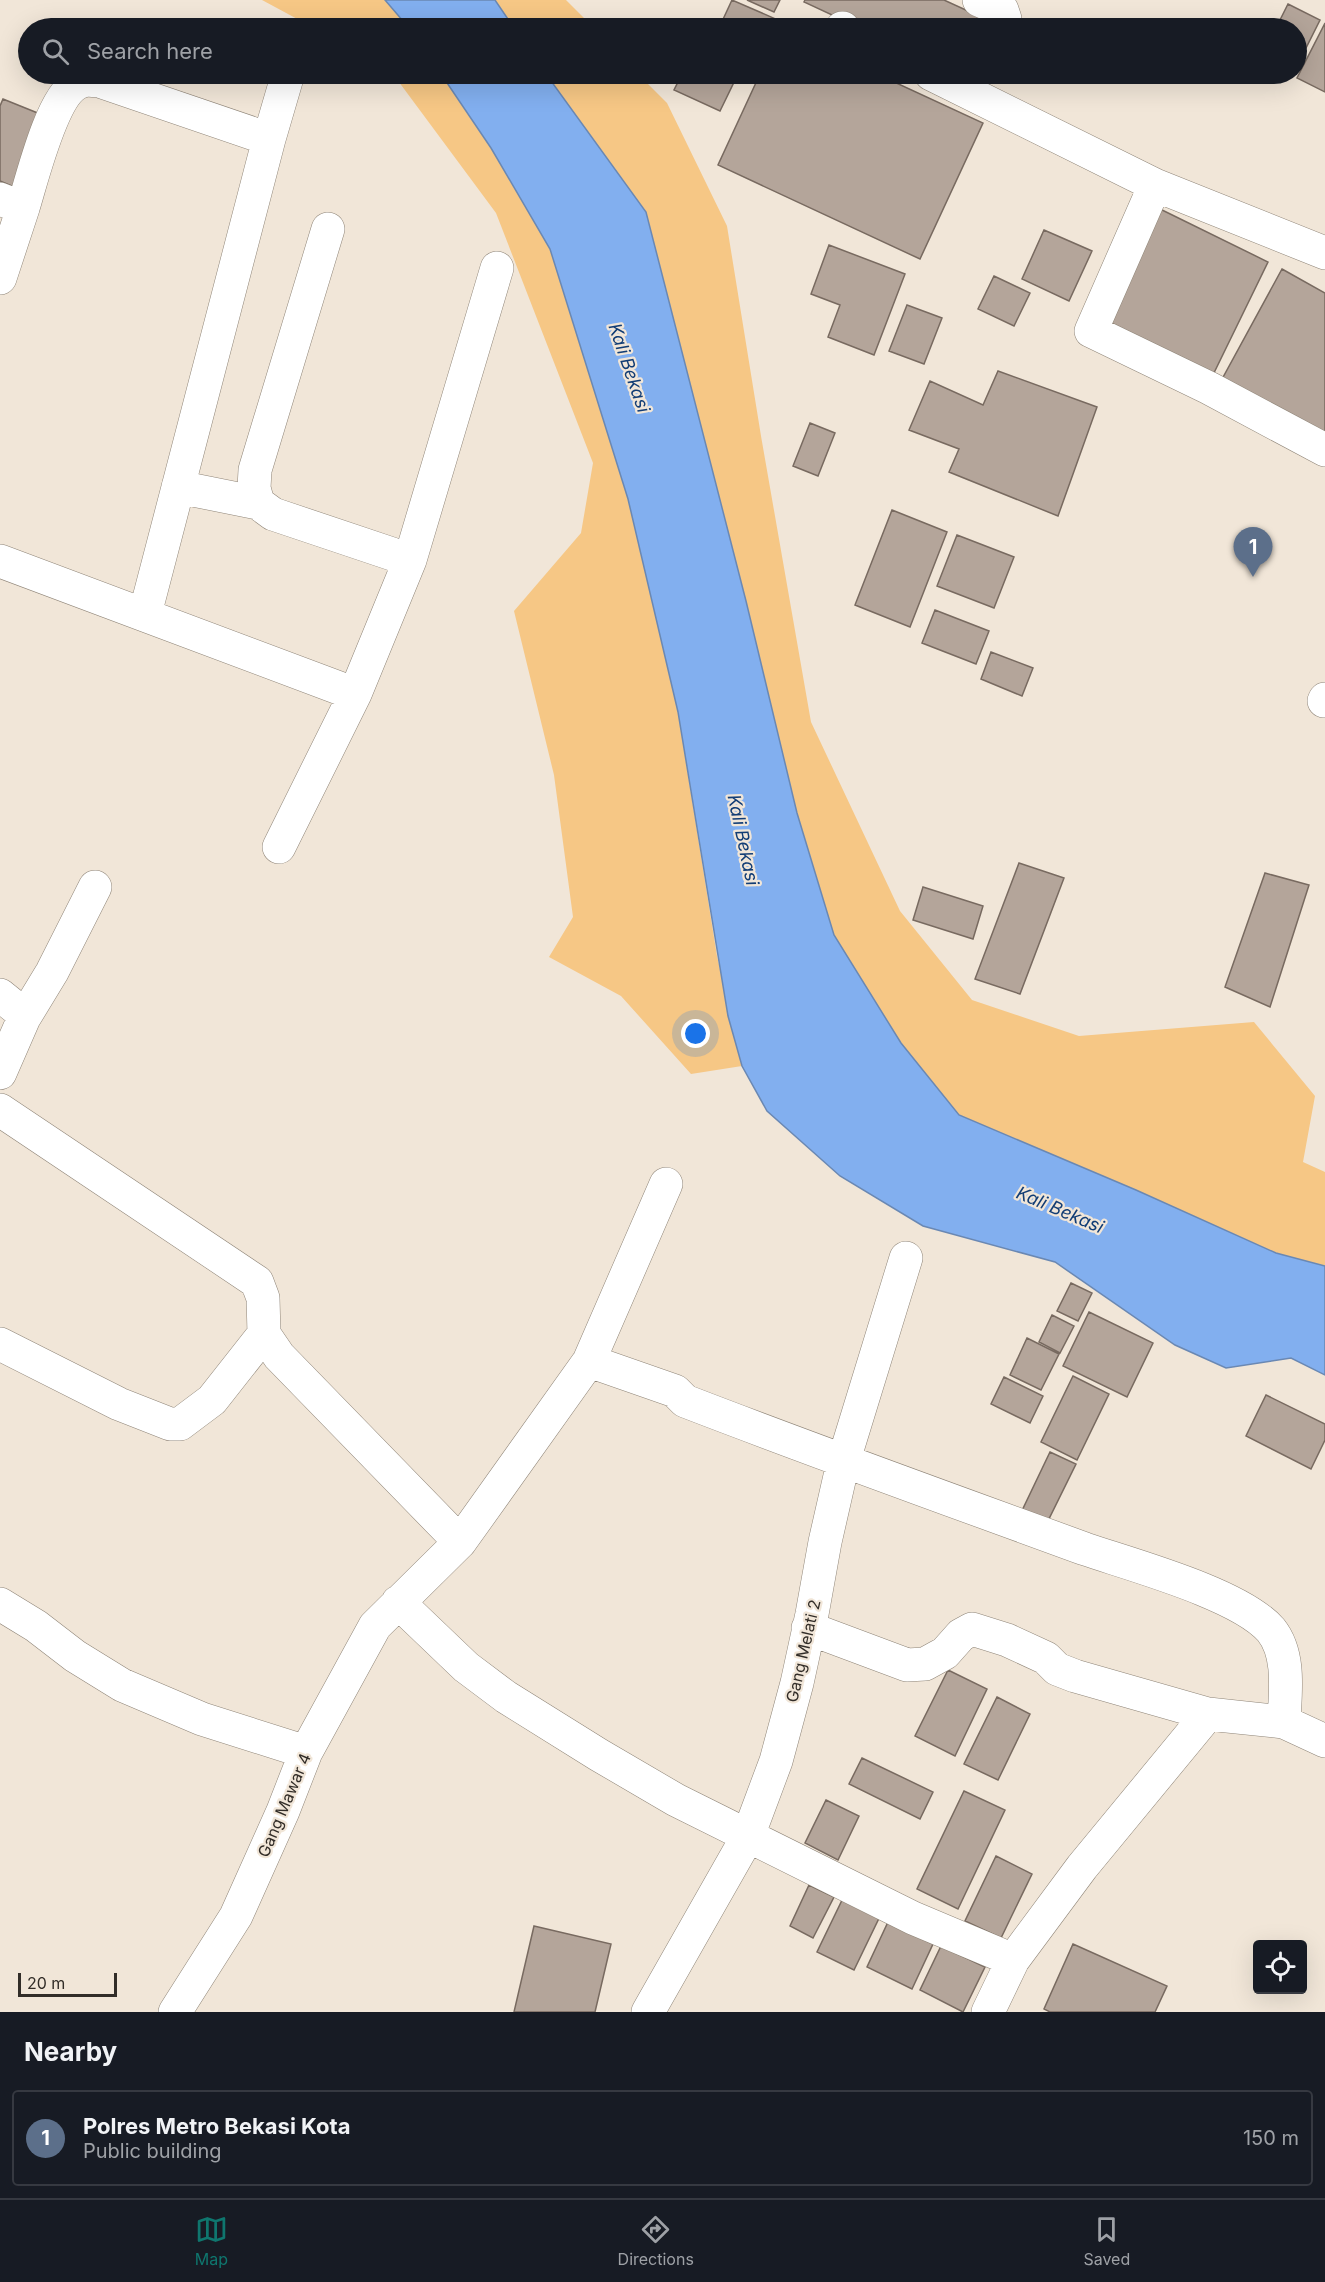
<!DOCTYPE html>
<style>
:root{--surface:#171b24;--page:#242831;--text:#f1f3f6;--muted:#9ea1a6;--line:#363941;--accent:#0f766e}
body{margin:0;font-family:Inter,sans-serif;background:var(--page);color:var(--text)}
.controls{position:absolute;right:18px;bottom:18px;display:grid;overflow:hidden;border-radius:6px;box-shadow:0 6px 24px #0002}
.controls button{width:54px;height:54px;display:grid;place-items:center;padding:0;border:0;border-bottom:2px solid var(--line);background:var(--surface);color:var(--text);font:30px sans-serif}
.scale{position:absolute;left:18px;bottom:15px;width:99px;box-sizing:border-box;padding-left:6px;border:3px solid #322d28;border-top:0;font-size:16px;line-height:21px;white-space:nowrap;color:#322d28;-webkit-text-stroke:4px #f1e6d8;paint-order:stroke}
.you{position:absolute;left:696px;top:1034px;width:21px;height:21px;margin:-15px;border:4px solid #fff;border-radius:50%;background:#1a73e8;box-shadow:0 0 0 9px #1a73e833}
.badge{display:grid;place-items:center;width:39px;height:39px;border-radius:50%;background:var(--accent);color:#fff;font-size:20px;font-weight:700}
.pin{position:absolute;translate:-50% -50px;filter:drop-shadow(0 2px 3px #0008)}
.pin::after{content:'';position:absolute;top:32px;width:21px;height:18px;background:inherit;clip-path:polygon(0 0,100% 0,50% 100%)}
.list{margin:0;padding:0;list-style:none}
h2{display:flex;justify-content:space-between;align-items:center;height:78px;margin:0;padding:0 24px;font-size:26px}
h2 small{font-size:20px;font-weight:400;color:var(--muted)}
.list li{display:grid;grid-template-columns:39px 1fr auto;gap:18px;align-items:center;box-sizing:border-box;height:96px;margin:0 12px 12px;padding:0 12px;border:2px solid var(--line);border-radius:6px}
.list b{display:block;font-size:22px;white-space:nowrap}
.list p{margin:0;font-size:20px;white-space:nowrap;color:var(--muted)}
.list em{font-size:20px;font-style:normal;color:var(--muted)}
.icon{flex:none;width:33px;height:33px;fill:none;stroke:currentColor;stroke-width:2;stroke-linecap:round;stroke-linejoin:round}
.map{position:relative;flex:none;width:1325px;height:2012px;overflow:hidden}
.search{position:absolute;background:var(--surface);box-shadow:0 6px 24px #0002;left:18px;right:18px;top:18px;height:66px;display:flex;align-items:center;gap:15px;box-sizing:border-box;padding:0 21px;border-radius:33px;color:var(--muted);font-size:22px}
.sheet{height:186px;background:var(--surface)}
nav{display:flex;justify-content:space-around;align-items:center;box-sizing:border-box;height:84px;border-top:2px solid var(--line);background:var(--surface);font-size:16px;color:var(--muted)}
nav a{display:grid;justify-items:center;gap:3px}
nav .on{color:var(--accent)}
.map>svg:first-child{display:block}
</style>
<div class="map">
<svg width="1325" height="2012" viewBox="0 0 1325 2012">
<rect width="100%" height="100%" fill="#f1e6d8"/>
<path fill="#f6c785" d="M262 0H385L409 28H314Z
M495 0H566L594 28H514Z
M393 74H441L491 148 550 249 628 499 678 712 717 956 742 1066 691 1074 621 996 549 957 573 917 554 775 514 611 581 533 593 463 496 213Z
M546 74H638L667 103 727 226 761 436 811 722 900 911 972 1000 1079 1036 1254 1022 1315 1096 1303 1162 1325 1172V1266L1276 1253 1136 1190 959 1115 901 1043 834 935 797 813 746 601 646 212Z"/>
<path fill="#82afef" stroke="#6a88b3" stroke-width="1.5" d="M385 0H495L514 28H409Z
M441 74H546L646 212 746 601 797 813 834 935 901 1043 959 1115 1136 1190 1276 1253 1325 1266V1375L1291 1358 1226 1368 1175 1345 1055 1262 923 1226 840 1176 767 1111 742 1066 728 1016 678 712 628 499 550 249 491 148Z"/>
<path fill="#b4a59a" stroke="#786a60" stroke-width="1.5" d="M732 0 778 20 774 28H719Z
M747 0H780L774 12Z
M805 0H944L1001 26 1000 28H860L804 2Z
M1288 4 1320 20 1301 58 1296 56V28H1276Z
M1325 23V92L1297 78Z
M682 74H738L720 111 674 90Z
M760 74H877L983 123 920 259 718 165Z
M3 99 50 118 21 190 0 181V106Z
M1158 208 1268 262 1210 381 1101 326Z
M1044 230 1092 251 1069 301 1022 279Z
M829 245 905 274 874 355 828 337 840 305 811 294Z
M1282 269 1325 293V439L1221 381Z
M994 276 1030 293 1014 326 978 309Z
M907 305 942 318 924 364 889 351Z
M998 371 1097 407 1058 516 949 472 959 449 909 430 930 381 983 405Z
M810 423 835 433 818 476 793 466Z
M892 510 947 532 910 627 855 605Z
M957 535 1014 557 994 608 937 586Z
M935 610 989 631 976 664 922 643Z
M991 652 1033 668 1022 696 981 679Z
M1019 863 1064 878 1020 994 975 979Z
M1265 873 1309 885 1270 1007 1225 987Z
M923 887 983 906 973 939 913 920Z
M1071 1283 1092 1293 1078 1321 1057 1311Z
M1089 1312 1153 1343 1127 1397 1063 1366Z
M1052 1315 1074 1326 1060 1353 1039 1342Z
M1027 1338 1059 1354 1041 1390 1010 1375Z
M1073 1376 1109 1394 1077 1460 1041 1442Z
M1004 1377 1043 1396 1030 1423 991 1404Z
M1266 1395 1325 1424V1440L1311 1469 1246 1436Z
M1050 1452 1076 1464 1043 1531 1018 1519Z
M948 1670 987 1689 955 1756 915 1736Z
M997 1697 1030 1714 998 1780 964 1764Z
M862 1758 933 1792 920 1819 849 1784Z
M964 1791 1005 1810 958 1909 917 1889Z
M826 1800 859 1816 838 1860 805 1843Z
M996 1856 1032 1874 1001 1938 965 1921Z
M809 1885 834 1897 813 1938 790 1926Z
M845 1894 882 1912 854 1970 817 1952Z
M888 1922 933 1944 912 1989 867 1967Z
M534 1926 611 1944 595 2012H514Z
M1073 1944 1167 1986 1155 2012H1050L1044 2009Z
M941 1946 985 1967 963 2012 920 1990Z"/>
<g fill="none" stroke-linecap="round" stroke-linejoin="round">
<defs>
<path id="minor" d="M979 0 1002 10 1005 19 1001 28
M842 28H843
M931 74 1155 185 1325 253
M1155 185 1091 331 1209 388 1325 450
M0 199 23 208 0 278
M23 208C32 179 51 99 76 84 84 79 90 80 99 81L269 139
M328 229 255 470 254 488 258 503 273 514 410 560
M178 487 258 503
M0 561 355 694
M145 614 269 139 288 74
M1324 701 1325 699
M279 847 355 694 410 560 497 268
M0 995 21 1012 24 1018 0 1073
M24 1018 52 972 95 887
M0 1110 257 1282 263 1298 264 1334 279 1356 460 1542
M0 1344 119 1404 170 1424H180L212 1400 264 1334
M589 1361 675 1391 685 1401C817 1452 951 1500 1085 1549 1132 1565 1240 1594 1271 1630 1291 1655 1285 1693 1284 1722
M398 1602 466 1667 506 1697 599 1755 676 1800 913 1918 1013 1960
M0 1604 36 1626 75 1656 122 1685 202 1719 306 1752
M808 1628 907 1665 925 1664 945 1653 961 1635 972 1629 1007 1640 1046 1658 1057 1669 1075 1676 1208 1714
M175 2012 236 1916 283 1811 306 1752 375 1626 460 1542 589 1361 666 1184
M648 2012 748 1836 776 1761 797 1683 812 1614 825 1542 843 1463 906 1258
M988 2012 1013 1960 1082 1867 1208 1714 1284 1722 1325 1741"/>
</defs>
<use href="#minor" stroke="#8f8578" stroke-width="34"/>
<use href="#minor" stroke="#fff" stroke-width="33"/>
</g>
<g text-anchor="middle" stroke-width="4.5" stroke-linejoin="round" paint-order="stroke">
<g font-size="16" fill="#322d28" stroke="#f1e6d8">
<text transform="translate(803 1651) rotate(-77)" y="6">Gang Melati 2</text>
<text transform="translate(284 1805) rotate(-67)" y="6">Gang Mawar 4</text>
</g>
<g font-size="18" font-style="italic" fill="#123d75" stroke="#f1e6d8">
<text transform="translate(629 368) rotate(71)" y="6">Kali Bekasi</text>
<text transform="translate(743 840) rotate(78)" y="6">Kali Bekasi</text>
<text transform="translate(1060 1210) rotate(23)" y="6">Kali Bekasi</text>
</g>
</g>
</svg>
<div class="controls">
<button><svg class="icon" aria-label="locate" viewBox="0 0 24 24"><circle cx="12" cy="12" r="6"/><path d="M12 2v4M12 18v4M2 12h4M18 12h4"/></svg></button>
</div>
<div class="scale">20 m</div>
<div class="you"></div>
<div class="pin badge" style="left:1253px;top:577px;background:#5c6f8a">1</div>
<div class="search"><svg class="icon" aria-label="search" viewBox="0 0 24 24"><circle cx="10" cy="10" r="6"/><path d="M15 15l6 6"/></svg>Search here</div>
</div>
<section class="sheet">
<h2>Nearby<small></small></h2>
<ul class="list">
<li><span class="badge" style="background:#5c6f8a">1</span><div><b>Polres Metro Bekasi Kota</b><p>Public building</p></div><em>150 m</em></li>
</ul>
</section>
<nav>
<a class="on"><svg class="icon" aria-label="map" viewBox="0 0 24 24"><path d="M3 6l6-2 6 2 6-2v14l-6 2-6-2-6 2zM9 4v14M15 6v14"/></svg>Map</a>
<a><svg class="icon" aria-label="directions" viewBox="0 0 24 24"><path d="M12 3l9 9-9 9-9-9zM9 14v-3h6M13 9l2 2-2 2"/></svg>Directions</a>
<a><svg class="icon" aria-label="saved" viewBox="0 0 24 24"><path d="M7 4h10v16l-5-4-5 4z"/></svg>Saved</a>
</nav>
